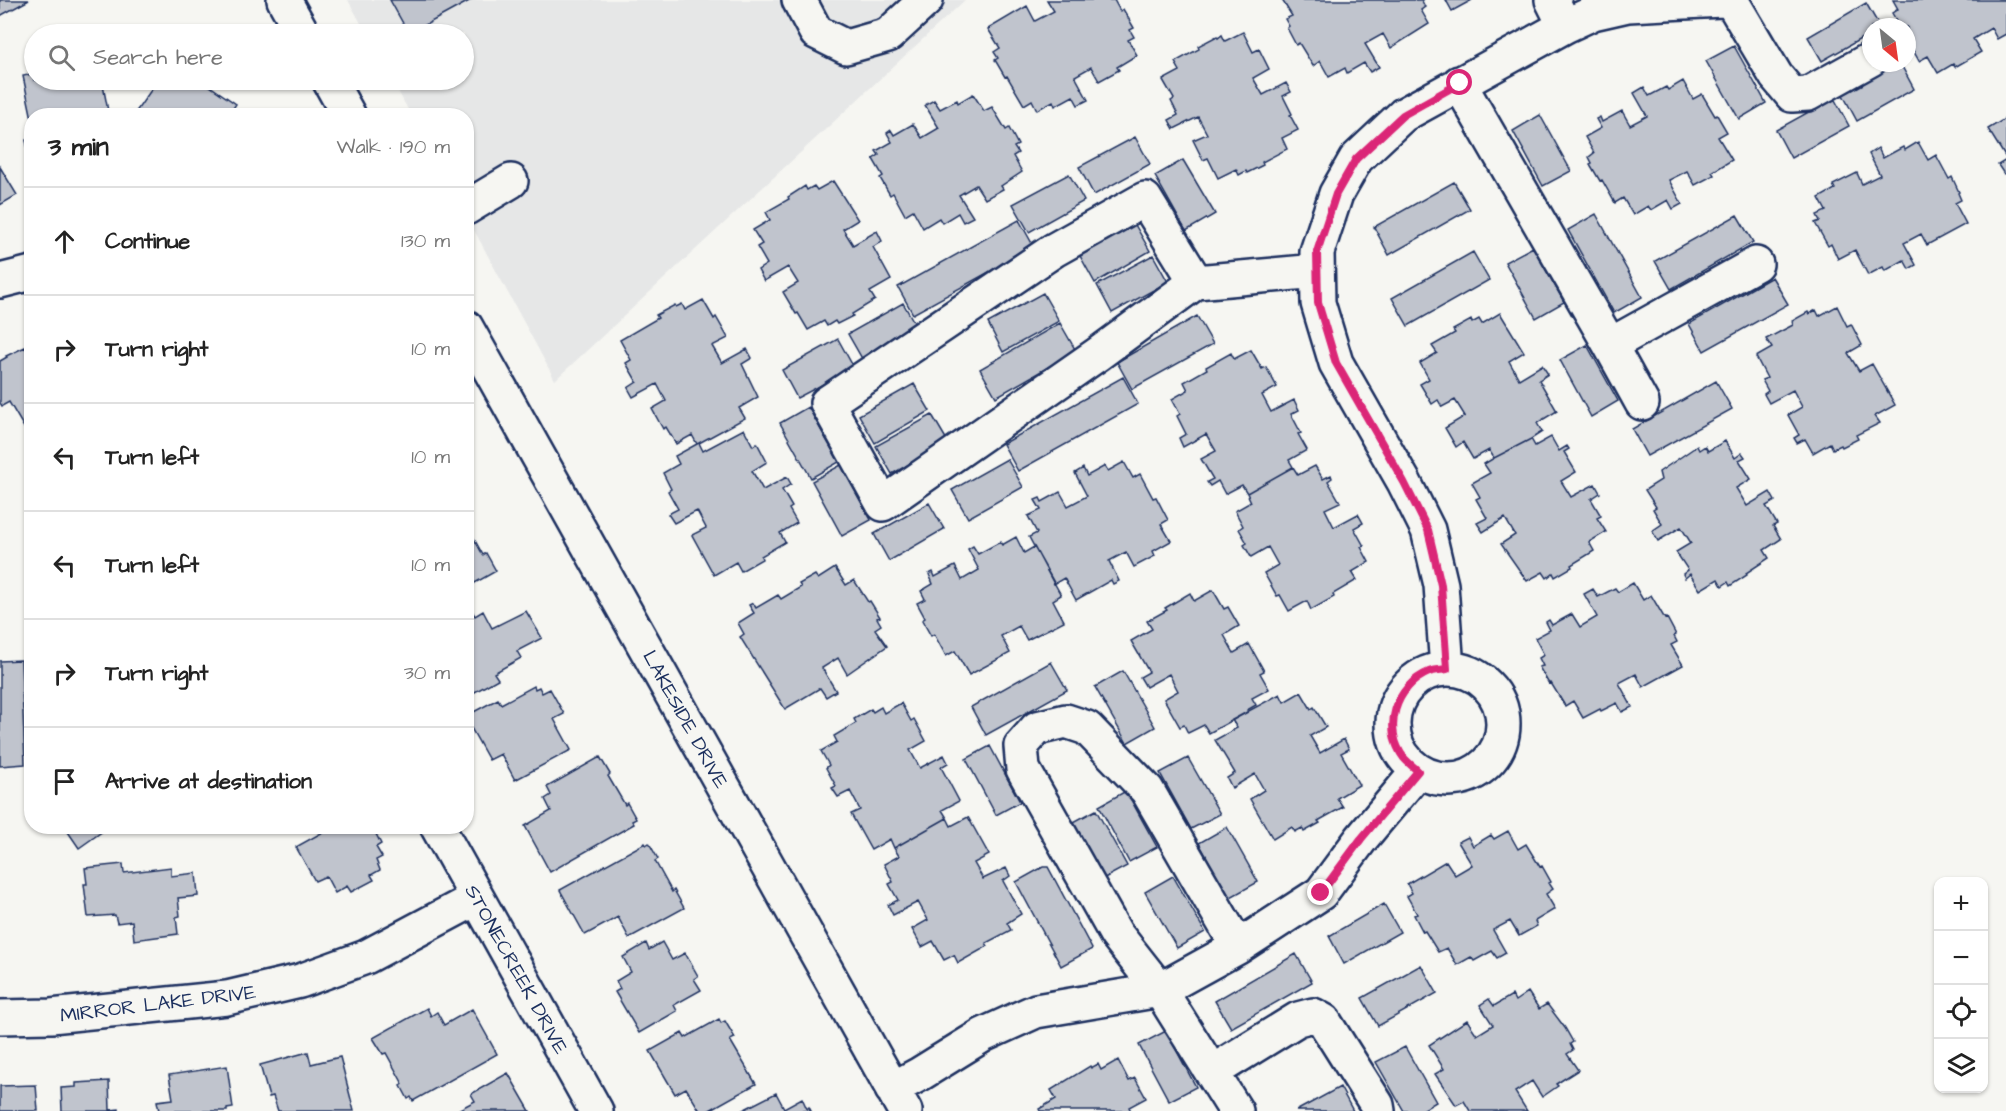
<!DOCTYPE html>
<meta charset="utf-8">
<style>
:root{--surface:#fff;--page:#f2f2f2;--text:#222;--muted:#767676;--line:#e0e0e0}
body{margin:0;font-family:"Architects Daughter",sans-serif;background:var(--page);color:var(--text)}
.controls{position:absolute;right:18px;bottom:18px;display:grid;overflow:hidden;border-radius:12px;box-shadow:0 2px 4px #0004}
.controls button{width:54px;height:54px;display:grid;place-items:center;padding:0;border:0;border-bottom:2px solid var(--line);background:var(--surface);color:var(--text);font:30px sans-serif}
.compass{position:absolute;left:1862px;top:18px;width:54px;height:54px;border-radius:50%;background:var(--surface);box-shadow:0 2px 4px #0004;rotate:151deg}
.stop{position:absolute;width:18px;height:18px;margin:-14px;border:4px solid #db2777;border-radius:50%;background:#fff}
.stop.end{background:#db2777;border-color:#fff;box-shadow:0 2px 6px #0008}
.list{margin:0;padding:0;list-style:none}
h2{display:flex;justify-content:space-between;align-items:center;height:78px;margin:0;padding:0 24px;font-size:26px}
h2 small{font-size:20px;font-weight:400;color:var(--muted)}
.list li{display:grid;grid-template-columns:39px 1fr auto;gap:18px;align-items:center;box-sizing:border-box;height:108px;padding:0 24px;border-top:2px solid var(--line)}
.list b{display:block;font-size:22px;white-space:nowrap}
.list em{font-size:20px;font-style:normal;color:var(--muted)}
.icon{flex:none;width:33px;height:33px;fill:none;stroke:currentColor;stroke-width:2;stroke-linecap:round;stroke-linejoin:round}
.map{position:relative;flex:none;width:2006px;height:1111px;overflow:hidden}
.search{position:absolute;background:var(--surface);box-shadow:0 2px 4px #0004;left:24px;top:24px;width:450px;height:66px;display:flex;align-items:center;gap:15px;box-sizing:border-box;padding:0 21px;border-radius:33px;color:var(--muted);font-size:22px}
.panel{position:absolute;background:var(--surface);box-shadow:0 2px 4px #0004;left:24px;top:108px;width:450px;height:726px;border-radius:24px}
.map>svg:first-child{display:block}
</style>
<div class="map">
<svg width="2006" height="1111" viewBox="0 0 2006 1111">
<rect width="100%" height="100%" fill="#f6f6f2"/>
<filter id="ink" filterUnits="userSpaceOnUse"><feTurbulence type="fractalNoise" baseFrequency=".0167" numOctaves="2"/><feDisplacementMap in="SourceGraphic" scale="12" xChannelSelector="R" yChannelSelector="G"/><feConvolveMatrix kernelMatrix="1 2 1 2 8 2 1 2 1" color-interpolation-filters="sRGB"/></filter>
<g filter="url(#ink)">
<path fill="#e6e7e7" d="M348 0H965L555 380 467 217 466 116 411 115 392 80H464V34H367Z"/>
<path fill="#c0c4cd" stroke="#1b2f5e" stroke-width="1.5" d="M0 0H29L0 16Z
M390 0H471L409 34Z
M1047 0H1114L1120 11 1123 9 1134 28 1130 30 1134 37 1128 40 1137 55 1117 67 1119 70 1099 81 1091 67 1075 76 1088 100 1078 105 1073 96 1055 106 1053 101 1037 110 1032 100 1024 105 1007 76 1005 77 995 60 998 58 994 52 1000 48 988 29 1027 6 1035 21 1054 11Z
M1282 0H1423L1422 1 1425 7 1421 10 1429 24 1391 48 1383 34 1365 44 1379 67 1370 72 1364 63 1347 73 1345 68 1329 77 1320 61 1313 66 1299 43 1296 45 1287 28 1289 26 1285 19 1292 16Z
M1446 0H1472L1452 11Z
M1893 0H2006V34L1997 39 1991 28 1973 39 1981 52 1955 67 1953 64 1938 73 1928 56 1919 61 1907 39V27H1896L1894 22 1896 20 1892 13 1898 9Z
M1866 3 1880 27H1871V33L1822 61 1808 37Z
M1243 32 1253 52 1259 49 1269 69 1253 78 1263 95 1286 83 1291 92 1283 96 1292 114 1290 115 1298 130 1282 138 1287 149 1262 162 1263 165 1247 173 1246 171 1239 175 1236 169 1218 178 1208 158 1203 160 1193 140 1207 134 1198 117 1174 129 1169 120 1178 115 1171 101 1174 99 1163 80 1180 71 1175 62 1199 49 1198 46 1217 36 1218 38 1222 35 1225 41Z
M1734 46 1766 103 1739 119 1706 61Z
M1897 63H1900L1914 89 1857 121 1842 93Z
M34 74V80H102L109 116H32V119L23 76Z
M158 80H201L236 104 228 116H133Z
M1683 81 1693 99 1702 94 1715 116 1717 115 1727 132 1718 137 1732 160 1712 172 1714 175 1695 185 1687 171 1669 180 1682 204 1673 209 1668 200 1651 210 1648 206 1633 215 1623 198 1615 203 1602 180 1600 181 1590 164 1592 163 1589 157 1594 153 1585 137 1601 128 1596 119 1600 117 1602 122 1622 111 1630 125 1647 116 1634 93 1644 87 1649 96 1666 87 1668 90Z
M973 94 984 111 992 107 1006 130 1009 128 1018 145 1014 147 1018 153 1013 156 1022 172 1001 186 1003 189 985 199 976 185 959 195 973 217 963 222 958 213 942 223 939 218 923 228 913 210 905 215 893 193 890 195 880 178 883 176 873 159 879 155 876 151 892 142 887 133 891 130 894 135 913 124 922 138 939 128 925 105 934 100 940 109 957 100 958 103Z
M1834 98 1849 126 1791 158 1776 130Z
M1540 115 1571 171 1543 186 1513 131Z
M2006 118V158L1988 129Z
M1135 137 1150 164 1094 195 1079 167Z
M32 139V166L26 140Z
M1918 142 1928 160 1936 155 1949 179 1952 177 1959 192 1958 193 1961 200 1955 203 1966 224 1927 245 1921 234 1904 243 1916 265 1909 269 1904 260 1885 271 1883 267 1868 275 1855 250 1838 259 1831 244 1828 246 1815 223 1820 221 1817 215 1826 211 1819 198 1835 189 1833 185 1857 173 1862 184 1880 175 1869 154 1878 148 1883 158 1903 147 1905 150Z
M1183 160 1215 214 1186 231 1155 176Z
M2006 160V173L2004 174 1998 165Z
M0 167 17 195 0 205Z
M1069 174 1084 201 1029 232 1013 204Z
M833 181 858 220 843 229 853 245 877 231 882 241 873 247 891 280 870 292 875 300 852 314 853 316 837 324 835 321 827 326 824 321 808 330 798 313 796 314 783 292 798 283 788 267 764 281 758 270 767 264 757 247 762 244 753 230 770 220 766 212 789 199 788 197 805 186 807 190 814 186 817 190Z
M1454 182 1470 209 1389 255 1374 227Z
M1596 214 1642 297 1614 313 1568 230Z
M1737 215 1753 242 1671 289 1655 261Z
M1019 220 1034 247 913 314 898 287Z
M1134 223 1150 251 1095 283 1079 254Z
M1533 247 1564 302 1536 318 1505 262Z
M1473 252 1489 280 1408 326 1392 298Z
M1153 255 1168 282 1112 313 1097 285Z
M1772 277 1788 304 1704 351 1689 324Z
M1043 293 1059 321 1003 352 988 323Z
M703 300 714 319 716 317 728 338 712 346 722 363 747 349 752 358 742 364 758 397 739 408 745 418 699 443 697 444 692 435 676 444 666 427 663 429 652 409 666 401 657 384 633 397 628 388 637 382 626 363 631 360 620 340 658 318 656 315 675 305 676 307 682 304 685 310Z
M903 303 919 331 864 362 848 334Z
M1837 306 1847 326 1851 324 1862 345 1848 353 1859 371 1872 364 1895 405 1875 416 1880 423 1856 435 1858 439 1842 447 1841 445 1833 449 1830 443 1813 453 1805 439 1797 443 1794 438 1799 435 1788 415 1802 407 1793 390 1769 403 1764 394 1768 391 1762 380 1767 378 1756 357 1772 348 1766 339 1793 325 1792 321 1808 312 1809 314 1816 310 1819 316Z
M1500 313 1524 352 1509 361 1519 379 1542 365 1548 374 1539 380 1557 411 1537 423 1542 432 1531 439 1494 458 1489 450 1473 459 1463 442 1456 447 1445 428 1465 416 1455 400 1442 407 1438 400 1432 404 1420 384 1429 379 1420 363 1437 353 1432 346 1455 333 1453 330 1471 320 1472 323 1479 319 1482 324Z
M1197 316 1213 344 1132 389 1117 362Z
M1060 323 1076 351 996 397 980 369Z
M838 339 854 368 797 398 782 370Z
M1587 345 1618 401 1591 417 1560 360Z
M25 347 32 359V441L9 402 2 406 0 403V361L7 357 6 356Z
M1251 350 1262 369 1266 367 1277 387 1262 395 1271 412 1294 400 1299 410 1291 414 1301 433 1298 434 1307 450 1289 460 1293 467 1247 493 1242 485 1225 494 1218 481 1210 486 1207 482 1213 479 1201 459 1216 451 1206 434 1183 447 1179 438 1186 434 1177 416 1180 414 1172 399 1188 390 1184 382 1207 369 1206 367 1231 353 1234 359Z
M1123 377 1138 404 1018 471 1003 444Z
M1716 381 1732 409 1647 456 1632 429Z
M914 384 930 411 875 443 859 415Z
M808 407 839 462 811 478 780 423Z
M932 415 948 442 892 474 876 446Z
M744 429 753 446 757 443 767 462 752 471 763 490 787 477 791 484 782 490 792 507 789 509 797 523 780 533 785 542 761 556 762 559 741 571 736 562 714 575 692 535 706 528 697 511 674 523 668 514 678 509 668 491 671 489 663 473 679 464 675 456 697 444 699 443 703 451Z
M1551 437 1559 451 1567 446 1569 449 1564 452 1576 472 1561 481 1571 497 1595 484 1600 493 1591 499 1601 516 1597 518 1606 532 1589 542 1594 551 1571 565 1572 567 1555 577 1553 573 1547 578 1543 572 1527 581 1501 544 1515 535 1505 518 1483 532 1477 523 1487 518 1476 499 1480 497 1472 483 1490 473 1484 464 1494 458 1531 439 1535 446Z
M1725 441 1735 458 1742 453 1745 457 1739 460 1751 479 1736 488 1747 506 1770 492 1775 501 1766 506 1777 524 1773 526 1781 539 1764 550 1769 558 1746 573 1747 575 1730 586 1728 582 1722 586 1718 579 1700 590 1690 574 1685 578 1683 574 1688 570 1676 552 1691 543 1681 527 1658 541 1652 531 1662 524 1653 509 1656 507 1645 490 1661 480 1659 472 1697 446 1699 450 1705 446 1708 451Z
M1007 459 1023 487 968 518 952 490Z
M1124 462 1133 478 1140 474 1153 498 1156 497 1168 520 1161 524 1171 541 1153 551 1155 556 1134 567 1126 552 1109 561 1119 581 1113 584 1111 580 1076 600 1064 578 1054 584 1029 537 1037 533 1028 516 1041 510 1035 500 1040 498 1042 502 1060 492 1068 506 1087 496 1075 473 1083 468 1087 476 1105 466 1108 471Z
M841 465 871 520 842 536 812 481Z
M1315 466 1323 479 1331 475 1332 478 1328 481 1340 502 1325 509 1334 527 1358 514 1363 523 1354 528 1364 546 1361 547 1369 562 1352 572 1357 580 1333 594 1334 597 1311 610 1307 601 1289 611 1280 595 1277 596 1264 573 1278 565 1268 547 1251 557 1244 545 1247 543 1239 529 1243 526 1235 511 1251 502 1247 493 1293 467 1298 475Z
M929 503 944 529 889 561 874 534Z
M466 518 470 524 467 526 483 555 486 553 496 571 466 588Z
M1016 537 1024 553 1034 547 1061 595 1053 600 1064 621 1027 640 1019 626 1001 636 1010 653 969 675 955 651 946 656 934 634 931 636 922 620 925 618 917 603 925 599 921 591 933 584 929 574 933 572 935 577 955 566 962 580 979 570 968 549 973 546 978 554 1000 542 1002 545Z
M835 568 846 585 854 580 868 602 870 601 880 617 877 618 881 625 875 629 887 646 847 674 838 658 822 668 836 691 826 697 820 688 785 709 740 637 744 634 738 623 754 613 749 605 753 603 756 608 778 595 781 599 801 587 799 584 815 575 818 579Z
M1633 583 1643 600 1651 595 1665 619 1667 618 1676 635 1674 636 1677 642 1671 645 1683 665 1643 687 1636 674 1619 683 1632 707 1622 712 1617 703 1601 711 1600 709 1583 718 1573 701 1565 706 1551 683 1549 684 1539 667 1543 666 1539 658 1544 655 1535 638 1550 630 1546 622 1549 620 1552 625 1572 614 1580 627 1597 617 1584 594 1593 589 1598 597 1615 588 1618 592Z
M1213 590 1224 609 1228 607 1239 626 1224 635 1234 653 1249 644 1264 671 1260 673 1269 689 1252 698 1256 705 1247 710 1248 712 1209 733 1204 725 1188 733 1184 725 1180 727 1164 699 1178 691 1169 674 1146 687 1140 677 1149 672 1131 641 1152 629 1147 621 1167 610 1165 608 1190 593 1194 601Z
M470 608 475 616 483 611 492 628 526 611 542 638 517 651 521 658 494 673 498 679 466 697V610Z
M32 639V654L25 650Z
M21 660 25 764 0 766V661Z
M1051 662 1067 690 986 735 971 707Z
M1123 671 1155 727 1127 743 1095 687Z
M534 686 535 689 539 687 542 693 550 689 564 714 554 719 571 750 515 780 501 754 489 760 466 719V716L498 699 501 704Z
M1301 692 1311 709 1314 707 1326 727 1310 736 1320 753 1344 739 1349 749 1341 753 1359 785 1337 798 1343 807 1318 821 1320 823 1304 832 1302 828 1295 832 1292 827 1273 839 1250 799 1264 790 1255 774 1232 788 1227 778 1235 773 1215 740 1237 728 1232 720 1280 694 1284 702Z
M901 703 911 721 914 719 926 741 910 750 920 768 944 755 948 763 941 767 959 801 942 810 947 818 894 848 890 839 871 850 851 814 860 810 850 791 838 797 832 788 836 786 826 768 829 765 821 751 837 742 834 736 856 723 854 719 871 709 873 712 881 707 884 713Z
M990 746 1020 802 996 815 966 759Z
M600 757 610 774 608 776 625 805 627 803 636 819 632 821 634 824 550 872 525 826 551 811 545 799 551 795 547 787Z
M1188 758 1220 814 1191 829 1160 773Z
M1126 791 1157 847 1129 862 1099 806Z
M1096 810 1127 866 1099 881 1068 825Z
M968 817 989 855 974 863 983 879 1006 868 1010 876 1003 881 1021 914 1007 923 1011 930 986 943 988 946 958 963 954 955 944 960 933 941 922 947 912 929 928 920 918 902 893 915 888 905 898 900 889 884 893 882 884 864 899 856 894 848 947 818 951 826Z
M64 826H110L79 848Z
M269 826H282L272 832Z
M322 826H372L381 844 376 847 382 857 376 860 380 870 371 875 374 880 351 892 347 886 335 893 326 876 315 881 296 847 325 831Z
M1227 827 1258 882 1229 898 1199 843Z
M1508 831 1518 849 1526 844 1540 867 1542 866 1551 882 1549 883 1553 889 1546 894 1555 909 1535 921 1537 926 1519 936 1510 921 1493 930 1506 953 1497 958 1492 951 1474 961 1471 957 1457 965 1447 948 1438 952 1425 931 1423 932 1414 915 1417 914 1407 896 1412 893 1407 884 1446 861 1455 875 1472 865 1458 842 1468 837 1473 846 1491 835 1494 839Z
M645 843 646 845 649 843 658 859 655 861 672 892 674 890 684 908 629 938 618 917 585 935 560 890Z
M123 864 124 873 171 867V876L196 873 198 896 178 898 180 916 176 917 178 934 134 940 132 921 117 923 115 915 88 917 84 884H87L85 868Z
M1043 867H1048L1092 949 1061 966 1016 882Z
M1173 876 1205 932 1177 948 1145 892Z
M1384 904 1400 932 1344 964 1329 936Z
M662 942 672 960 685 953 698 976 694 979 701 990 674 1005 677 1011 639 1033 615 992 620 989 616 981 631 972 623 957 646 943 649 950Z
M1296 954 1312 982 1231 1028 1215 1001Z
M1421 965 1437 993 1378 1026 1362 998Z
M1528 992 1539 1009 1547 1004 1565 1028 1573 1042 1570 1044 1573 1050 1567 1054 1578 1070 1556 1084 1558 1086 1542 1097 1532 1081 1515 1092 1527 1111H1470L1464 1101 1456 1105 1435 1074 1444 1069 1429 1045 1467 1020 1477 1035 1493 1025 1480 1005 1489 999 1494 1006 1512 995 1515 1001Z
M427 1008 431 1016 437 1012 444 1025 472 1009 497 1054 413 1101 411 1097 408 1099 401 1086 403 1084 386 1053 383 1054 373 1038Z
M719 1019 721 1023 725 1021 735 1038 730 1040 756 1084 708 1111H700L686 1088 675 1094 650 1051 682 1033 685 1038Z
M1166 1031 1196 1087 1169 1101 1139 1045Z
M1405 1047 1436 1102 1421 1111H1404L1376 1062Z
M308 1052 311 1064 340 1057 354 1111H278L273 1096 269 1097 260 1065Z
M1118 1060 1129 1081 1135 1078 1146 1098 1129 1107 1131 1111H1040L1039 1109 1056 1099 1051 1090 1090 1066 1091 1068 1098 1064 1101 1070Z
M227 1066 233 1108 227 1109V1111H159L157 1101 173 1099 169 1075Z
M508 1073 530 1111H456L475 1101 471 1094Z
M109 1081 110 1110 119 1109V1111H62L61 1088 76 1087V1083Z
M36 1085 38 1111H0V1086Z
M1340 1087 1353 1111H1296Z
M776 1093 784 1108 802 1098 807 1109 809 1107 811 1111H741Z"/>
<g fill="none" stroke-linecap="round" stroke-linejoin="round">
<defs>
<path id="minor" d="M284 0 303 34
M799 0 816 32 846 47 888 35 926 0
M1552 0 1565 26
M1731 0 1776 76 1792 95 1808 94 1871 59
M329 80 349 116
M1459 83 1610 345 1756 264
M466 208 511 181
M0 281 32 273
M1196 282 1098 354 883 504 827 403 1054 250 1145 199 1196 282 1317 271
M466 327 905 1111
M1610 345 1642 403
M1447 669 1441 585 1428 530 1404 482 1336 363 1318 303 1317 252 1336 194 1356 159 1403 115 1565 26 1593 13 1628 5 1722 0
M1393 724a55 55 0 1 1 110 0a55 55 0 1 1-110 0Z
M437 826 596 1111
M0 1017 51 1016 227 998 300 981 366 957 477 898
M1212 1072 1298 1019 1313 1015 1324 1021 1377 1105 1378 1111
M892 1089 920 1074 983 1035 1036 1011 1160 990 1238 947 1321 893 1361 839 1418 771
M1236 1111 1160 990 1116 934 1023 769 1021 746 1037 728 1066 721 1087 728 1147 790 1238 947"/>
</defs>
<use href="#minor" stroke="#1b2f5e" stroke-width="38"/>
<use href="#minor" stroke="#f6f6f2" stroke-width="33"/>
</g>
</g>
<g fill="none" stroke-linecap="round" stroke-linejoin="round" filter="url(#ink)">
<path stroke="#db2777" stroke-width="8" d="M1321 893 1361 839 1418 771C1414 767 1408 763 1404 758 1382 729 1395 686 1429 672 1434 670 1441 670 1447 669L1441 585 1428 530 1404 482 1336 363 1318 303 1317 252 1336 194 1356 159 1403 115 1460 83"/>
</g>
<g text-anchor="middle" stroke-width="4.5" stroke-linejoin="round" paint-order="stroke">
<g font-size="20" fill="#1b2f5e" stroke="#f6f6f2">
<text transform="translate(686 719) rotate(61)" y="7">LAKESIDE DRIVE</text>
<text transform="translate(517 969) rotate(61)" y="7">STONECREEK DRIVE</text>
<text transform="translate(158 1003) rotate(-7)" y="7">MIRROR LAKE DRIVE</text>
</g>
</g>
</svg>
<div class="controls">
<button>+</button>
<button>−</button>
<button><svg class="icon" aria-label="locate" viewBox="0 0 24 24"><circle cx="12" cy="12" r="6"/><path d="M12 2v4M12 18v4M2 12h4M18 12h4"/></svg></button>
<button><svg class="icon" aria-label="layers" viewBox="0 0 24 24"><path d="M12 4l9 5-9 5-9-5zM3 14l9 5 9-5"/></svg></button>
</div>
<svg class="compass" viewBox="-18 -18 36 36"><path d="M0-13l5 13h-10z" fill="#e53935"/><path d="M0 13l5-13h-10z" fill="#767676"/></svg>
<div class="stop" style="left:1460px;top:83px"></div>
<div class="stop end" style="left:1321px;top:893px"></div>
<div class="search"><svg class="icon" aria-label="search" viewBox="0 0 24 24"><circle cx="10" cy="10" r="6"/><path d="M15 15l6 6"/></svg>Search here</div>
<section class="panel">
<h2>3 min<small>Walk · 190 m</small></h2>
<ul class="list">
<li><svg class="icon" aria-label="ahead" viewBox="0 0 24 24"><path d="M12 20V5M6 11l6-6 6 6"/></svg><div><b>Continue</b></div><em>130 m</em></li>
<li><svg class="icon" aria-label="right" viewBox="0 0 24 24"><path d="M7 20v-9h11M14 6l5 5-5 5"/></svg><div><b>Turn right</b></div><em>10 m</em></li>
<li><svg class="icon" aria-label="left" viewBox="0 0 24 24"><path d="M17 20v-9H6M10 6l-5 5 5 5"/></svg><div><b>Turn left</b></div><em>10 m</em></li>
<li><svg class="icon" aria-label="left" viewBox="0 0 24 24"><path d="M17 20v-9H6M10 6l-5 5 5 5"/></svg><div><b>Turn left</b></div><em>10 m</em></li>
<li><svg class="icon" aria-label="right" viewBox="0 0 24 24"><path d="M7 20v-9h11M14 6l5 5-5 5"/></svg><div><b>Turn right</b></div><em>30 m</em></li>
<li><svg class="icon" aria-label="arrive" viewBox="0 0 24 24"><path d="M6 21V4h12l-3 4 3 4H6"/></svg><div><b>Arrive at destination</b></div></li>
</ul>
</section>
</div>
